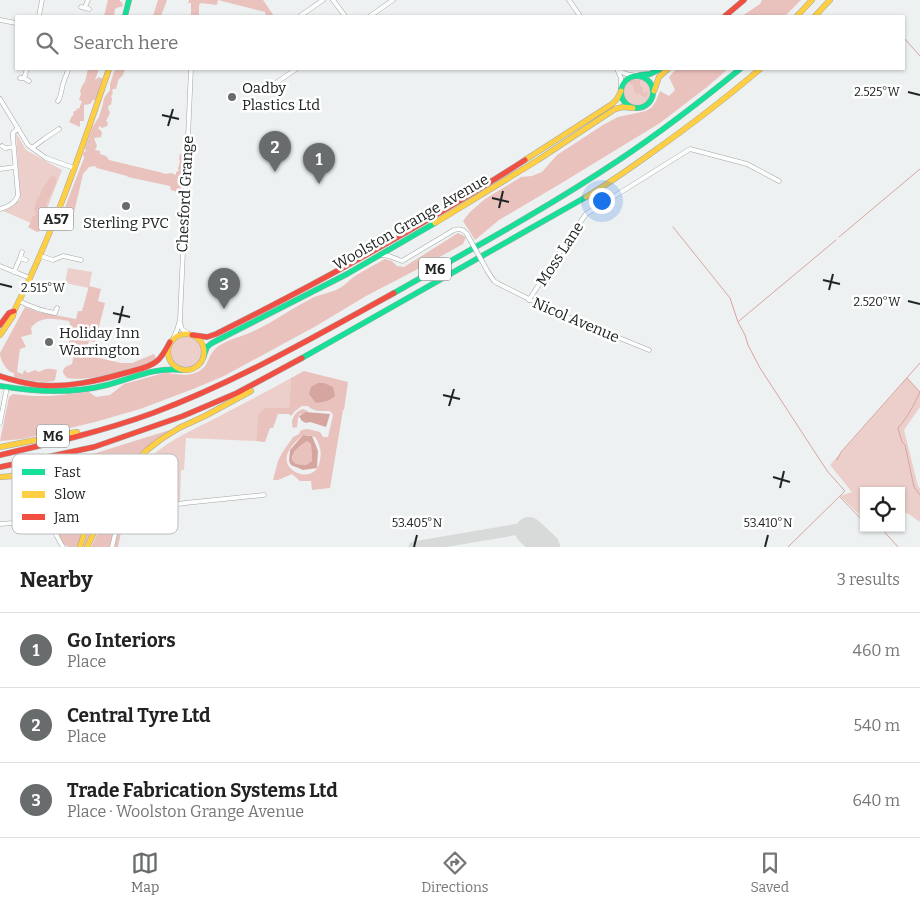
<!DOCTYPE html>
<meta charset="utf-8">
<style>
:root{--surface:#fff;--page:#f2f2f2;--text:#222;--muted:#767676;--line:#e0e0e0;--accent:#686c6c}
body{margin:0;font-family:Bitter,serif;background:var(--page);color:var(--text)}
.controls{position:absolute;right:15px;bottom:15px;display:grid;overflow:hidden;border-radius:0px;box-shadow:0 1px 4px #0004}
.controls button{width:45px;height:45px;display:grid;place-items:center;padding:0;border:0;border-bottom:1px solid var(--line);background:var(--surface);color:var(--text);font:25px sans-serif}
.you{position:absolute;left:601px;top:200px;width:18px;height:18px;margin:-12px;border:4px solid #fff;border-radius:50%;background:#1a73e8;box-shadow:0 0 0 8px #1a73e833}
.badge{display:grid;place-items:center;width:32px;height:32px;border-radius:50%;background:var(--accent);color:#fff;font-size:16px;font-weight:700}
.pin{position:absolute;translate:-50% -41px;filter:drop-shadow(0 1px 2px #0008)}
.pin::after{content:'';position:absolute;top:26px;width:18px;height:15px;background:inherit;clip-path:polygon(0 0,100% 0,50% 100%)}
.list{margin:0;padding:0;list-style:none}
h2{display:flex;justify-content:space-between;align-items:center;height:65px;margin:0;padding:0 20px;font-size:21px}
h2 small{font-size:16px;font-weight:400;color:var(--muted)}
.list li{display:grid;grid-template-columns:32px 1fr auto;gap:15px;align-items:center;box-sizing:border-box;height:75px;padding:0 20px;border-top:1px solid var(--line)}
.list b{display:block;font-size:19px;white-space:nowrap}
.list p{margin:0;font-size:16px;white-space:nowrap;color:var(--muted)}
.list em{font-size:16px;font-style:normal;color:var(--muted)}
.icon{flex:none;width:28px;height:28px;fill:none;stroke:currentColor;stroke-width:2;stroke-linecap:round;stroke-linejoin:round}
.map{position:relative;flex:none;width:920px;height:547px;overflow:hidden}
.search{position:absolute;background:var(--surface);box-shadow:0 1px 4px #0004;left:15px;right:15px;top:15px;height:55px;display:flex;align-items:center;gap:12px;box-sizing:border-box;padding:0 18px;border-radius:0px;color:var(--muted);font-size:19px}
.sheet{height:290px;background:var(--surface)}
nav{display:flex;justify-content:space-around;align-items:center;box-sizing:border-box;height:70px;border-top:1px solid var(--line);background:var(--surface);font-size:14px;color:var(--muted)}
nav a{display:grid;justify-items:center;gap:2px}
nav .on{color:var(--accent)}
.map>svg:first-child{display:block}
</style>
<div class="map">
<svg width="920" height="547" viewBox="0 0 920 547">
<rect width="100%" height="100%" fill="#edf1f1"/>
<path fill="#ecceca" d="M623 91a14 14 0 1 1 28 0a14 14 0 1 1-28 0Z
M16 133 26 150 62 170 40 227 1 210 9 207 20 200Z
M68 268 92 272 89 288 65 283Z
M171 352a15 15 0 1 1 30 0a15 15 0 1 1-30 0Z
M291 378 289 408H264L258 414 256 441 186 438 184 470H181L180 503 121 513H111C121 492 132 472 150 457 170 440 194 429 216 418 241 405 266 392 291 378Z
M907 378 920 392V407L904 430 918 486 920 489V522L907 513 901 515V491H864V519L840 496 852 492 830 465Z"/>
<path fill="#e9c1bd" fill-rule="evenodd" d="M108 0H120V1L123 4 122 7H119L115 9 114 16H104Z
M158 0H167L161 16H153Z
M189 0H263L274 16H266L265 12 218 0 217 5 201 3 199 5V16H191V3H188Z
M762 0H801L785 16H742L760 4Z
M88 69H99L95 80 99 77 103 79 102 89 99 90 98 95 95 100H93L90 104 84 105V121H80V127L69 122 72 116H73L74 111H76L77 108 79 109 82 101 79 100 81 94 80 91 83 84 85 82Z
M115 69H125L123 75 118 80V82L116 89H113L112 91 113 93 111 96 112 99 111 105H109L108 108 110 113 106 121 108 123 107 126 102 128 100 126 98 128 102 132 101 137 94 138 97 146 95 150 100 151V154L106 156 109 160 163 173 165 174 171 173 176 175V172L179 171 178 169 180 161 179 160 180 154H185L186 156C183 159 183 160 185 164L184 166 185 168 183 171 185 176 182 179 181 193 171 190 170 186 128 177 127 176 97 168 95 166 89 167 83 174 71 225 60 220 84 158 83 153 86 151 85 148 93 126 99 117 103 104 104 98 110 90V84Z
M676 69H728L707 87 660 123 560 184 499 220 475 240 463 221 470 212 485 199 521 177 532 176 542 172 557 155 603 125 618 117 646 111 652 107 656 101 660 91 669 96 675 90 669 77Z
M631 80H640V85L643 88 642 93 646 92 648 93 646 98 642 96 639 93 637 95 634 91 633 85 629 83Z
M51 176 56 177V183L46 204 48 209 46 215 43 218 49 221 50 225 49 228 41 227 40 231 37 232 28 227 30 224 32 217 35 216 36 213 34 208 36 204V201L41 193 42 189Z
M458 233 466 237 463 244 416 270 366 296 316 326 224 376 193 389 140 409 95 422 23 439 0 441 9 397 13 394 32 396H50L89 392 96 397 110 395 124 384 164 373C175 373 184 377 195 373 212 367 205 353 222 344 232 338 244 336 254 331 275 321 294 307 314 297 322 294 333 292 340 288 345 285 349 280 355 276 364 270 375 265 385 259L392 261 397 266 404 267Z
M89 286 101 289 98 301 105 303 95 342 89 341 86 355 121 363H132L154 354 156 358C141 370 87 382 67 378L63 373C63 367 67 366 72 364L75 349 69 347V340L73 334 69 321C54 319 41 315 31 328L32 334 21 337 26 347 20 349 17 372 23 374 24 370 28 373 35 370 39 372C47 368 48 368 57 370L55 380C47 385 24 379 14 377V373L10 372C5 367 0 360 0 353L25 307 38 312 76 319 78 311H82Z
M304 371 348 382 344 410H343L330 488 312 490 311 481H300L292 474 278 480H273L278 461 282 453 293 437 299 434 301 430 308 429 320 432 323 437H328L333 415 330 411C321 411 314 412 308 406H302L295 411 291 416 289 414H278L273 428H270L265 442 256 441 258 414 264 408H289L291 378ZM303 435H309L315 437C320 444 322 452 320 460 317 488 271 471 292 446 295 442 299 438 303 435Z
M303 409 308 411 307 414H300L298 418 297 427 293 428C290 421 294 412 303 409Z
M173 429 137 456 84 547 88 529 71 491 9 473 64 463Z
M307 441 311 444 312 461 306 465 296 464 292 460C293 450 300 446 307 441Z
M67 496C81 511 86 527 77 547H68L63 543 53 524 45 520 71 519 70 509 62 501Z
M111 516 117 517 123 523 118 547H91L105 518Z"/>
<path fill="#d7a5a0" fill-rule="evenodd" d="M318 383H324L333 387 335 396C330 401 323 402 316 403L309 394 311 387Z
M306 412 330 414 326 427 310 422 306 423 302 421 299 416Z
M303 435 312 436 318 451 317 468 303 470 291 465 289 461 290 450ZM307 441 311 444 312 461 306 465 296 464 292 460C292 451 300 446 307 441Z"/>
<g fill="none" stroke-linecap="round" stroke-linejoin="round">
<path stroke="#d7a5a0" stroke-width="1" d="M904 38 920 56
M673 227 730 298 738 322 745 335 748 345 760 368 818 457 828 472 845 491 788 547
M839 237 920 169
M739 321 836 240
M907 378 920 392C914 405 907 418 898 428L902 442 905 445 914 487 920 495
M837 460 841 452 920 363
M840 497 864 522
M870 528 871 530 874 528
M881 528 898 547"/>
<path stroke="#d8dada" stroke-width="11" d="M414 547 525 528 529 531"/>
<path stroke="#d8dada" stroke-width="28" d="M529 531 546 547"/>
<defs>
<path id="street" d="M333 0 345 16
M569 0 580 16
M81 7 89 9
M85 7 88 0
M39 16 42 0
M300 16 323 0
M370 16 393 0
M0 20 16 23
M617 69 621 78V88
M618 70 626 74 636 76
M20 78H24L29 81
M24 78 27 69
M273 85 296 69
M0 99 28 145 46 158 74 168
M58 101C62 95 61 88 64 81 65 76 68 74 68 69
M2 146 5 148 14 147
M32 148 44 139 59 129
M0 169 15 167
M0 209C7 207 16 203 18 195L13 138V133L18 128
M22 252 20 258 26 260
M381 255 389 256 402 261 454 230C460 228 465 230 468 236
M41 256 53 260 63 256 81 260
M0 266 30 278
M14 272 20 258
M488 272 494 281 497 283 553 311 649 350
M529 300 563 247 586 214 690 149 747 164 779 181
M19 301C31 307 42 311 55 313L57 308
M180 322 182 329 189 334
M173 339 177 330 180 320 191 69
M0 423 7 387
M0 524 39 521C55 524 55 535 63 547
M112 547C115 535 117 520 127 512L185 503 264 495"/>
<path id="fast" d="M125 16 129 0
M640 75 650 74 660 69
M621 92a16 16 0 1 1 32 0a16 16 0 1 1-32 0Z
M394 293C470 250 547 208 619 160 661 132 701 101 740 69
M203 358 207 347 212 343 347 274 435 223
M302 358 586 197
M0 386C36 392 72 394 107 385 134 378 153 367 182 370"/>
<path id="slow" d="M797 16 812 0
M815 16 830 0
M654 91 659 77 668 69
M525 160 612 104 617 99 621 91
M586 197C608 184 629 169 650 154 688 127 725 99 760 69
M435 223 538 160 615 109 623 107 633 108
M168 352a18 18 0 1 1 36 0a18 18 0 1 1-36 0Z
M0 335 13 316 14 311C53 234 81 151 109 69
M0 447 77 432
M0 477C11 476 24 475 35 477 57 482 81 496 84 520 86 530 83 538 80 547
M87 547 116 487 129 469 147 450 160 440 179 428 205 416 251 391"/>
<path id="jam" d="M725 16 744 0
M0 325 9 313 14 311
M192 335 207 337 216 334C322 281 426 224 525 160
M0 376C12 380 25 383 37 385 67 388 97 381 125 373 135 370 149 368 157 361 163 356 166 349 170 342
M0 455C52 443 104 431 153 413 238 381 316 336 394 293
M0 467 94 447 183 416 237 393 302 358"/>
</defs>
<use href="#street" stroke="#a3a6a6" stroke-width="5"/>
<use href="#fast" stroke="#a3a6a6" stroke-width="6"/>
<use href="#slow" stroke="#a3a6a6" stroke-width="6"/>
<use href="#jam" stroke="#a3a6a6" stroke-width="6"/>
<use href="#street" stroke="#fcfdfd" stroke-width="4"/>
<use href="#fast" stroke="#16e098" stroke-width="5"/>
<use href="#slow" stroke="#ffcf43" stroke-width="5"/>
<use href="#jam" stroke="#f24e42" stroke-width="5"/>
<defs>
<path id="street-bridge" d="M468 236 488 272"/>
</defs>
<use href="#street-bridge" stroke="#a3a6a6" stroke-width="5" stroke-linecap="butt"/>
<use href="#street-bridge" stroke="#fcfdfd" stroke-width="4"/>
</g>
<path fill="none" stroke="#212424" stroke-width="2" d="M908 92 920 95M162 115 179 119M168 126 173 109M492 198 509 202M499 208 503 191M823 280 840 284M0 284 12 287M829 290 833 274M908 301 920 304M113 313 130 317M119 323 123 306M443 395 460 399M449 406 454 389M773 477 790 482M780 488 784 471M414 547 417 535M765 547 768 535"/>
<g fill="#686c6c" stroke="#fff" stroke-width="2">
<circle cx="232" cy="97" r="5"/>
<circle cx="126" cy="206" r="5"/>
<circle cx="49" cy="342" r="5"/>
</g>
<g text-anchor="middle" stroke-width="5" stroke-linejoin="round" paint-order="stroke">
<g fill="#fff" stroke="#646666" stroke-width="1">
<rect x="38.5" y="207.5" width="35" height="23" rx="4"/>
<rect x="419" y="257.5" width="32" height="23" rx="4"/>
<rect x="37" y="424.5" width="32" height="23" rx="4"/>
</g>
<g font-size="14" font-weight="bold" fill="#212424">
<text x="56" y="224">A57</text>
<text x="435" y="274">M6</text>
<text x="53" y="441">M6</text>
</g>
<g font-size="15" fill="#212424" stroke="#fff" text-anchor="start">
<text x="242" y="93">Oadby<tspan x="242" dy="17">Plastics Ltd</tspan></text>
<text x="126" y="228" text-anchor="middle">Sterling PVC</text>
<text x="59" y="338">Holiday Inn<tspan x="59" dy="17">Warrington</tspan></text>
</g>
<g font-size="15" fill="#212424" stroke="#fff">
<text transform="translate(185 194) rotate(-87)" y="5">Chesford Grange</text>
<text transform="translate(411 222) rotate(-30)" y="5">Woolston Grange Avenue</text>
<text transform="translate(560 254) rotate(-57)" y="5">Moss Lane</text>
<text transform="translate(576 320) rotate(23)" y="5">Nicol Avenue</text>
</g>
</g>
<rect x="12" y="454" width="166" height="80" rx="8" fill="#fff" stroke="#bcbdbd" stroke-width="1"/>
<rect x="22" y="469" width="23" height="6" fill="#16e098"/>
<rect x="22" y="491" width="23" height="7" fill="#ffcf43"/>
<rect x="22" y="514" width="23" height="6" fill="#f24e42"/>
<g font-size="14" fill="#212424">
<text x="54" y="477">Fast</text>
<text x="54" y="499">Slow</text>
<text x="54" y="522">Jam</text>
</g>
<g font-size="12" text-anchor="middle" fill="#212424" stroke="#fff" stroke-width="5" stroke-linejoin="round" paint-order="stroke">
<text x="877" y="96">2.525°W</text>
<text x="43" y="292">2.515°W</text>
<text x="877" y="306">2.520°W</text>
<text x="417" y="527">53.405°N</text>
<text x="768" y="527">53.410°N</text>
</g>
</svg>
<div class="controls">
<button><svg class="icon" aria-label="locate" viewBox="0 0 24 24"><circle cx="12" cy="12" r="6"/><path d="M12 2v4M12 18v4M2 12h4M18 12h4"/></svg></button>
</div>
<div class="you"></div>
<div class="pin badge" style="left:319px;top:184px">1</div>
<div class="pin badge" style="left:275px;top:172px">2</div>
<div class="pin badge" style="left:224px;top:309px">3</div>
<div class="search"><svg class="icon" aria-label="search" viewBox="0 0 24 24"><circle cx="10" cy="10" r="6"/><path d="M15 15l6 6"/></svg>Search here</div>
</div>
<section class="sheet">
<h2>Nearby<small>3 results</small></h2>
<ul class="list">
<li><span class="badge">1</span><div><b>Go Interiors</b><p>Place</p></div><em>460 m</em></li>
<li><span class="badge">2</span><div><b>Central Tyre Ltd</b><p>Place</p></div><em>540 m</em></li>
<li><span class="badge">3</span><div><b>Trade Fabrication Systems Ltd</b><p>Place · Woolston Grange Avenue</p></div><em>640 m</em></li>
</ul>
</section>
<nav>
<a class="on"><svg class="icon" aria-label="map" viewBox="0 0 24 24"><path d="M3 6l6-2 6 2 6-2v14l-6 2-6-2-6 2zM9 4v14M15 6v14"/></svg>Map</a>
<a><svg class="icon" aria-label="directions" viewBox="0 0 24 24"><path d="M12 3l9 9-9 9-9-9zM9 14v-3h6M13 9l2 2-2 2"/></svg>Directions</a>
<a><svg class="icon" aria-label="saved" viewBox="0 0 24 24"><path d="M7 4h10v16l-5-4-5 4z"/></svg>Saved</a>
</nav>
